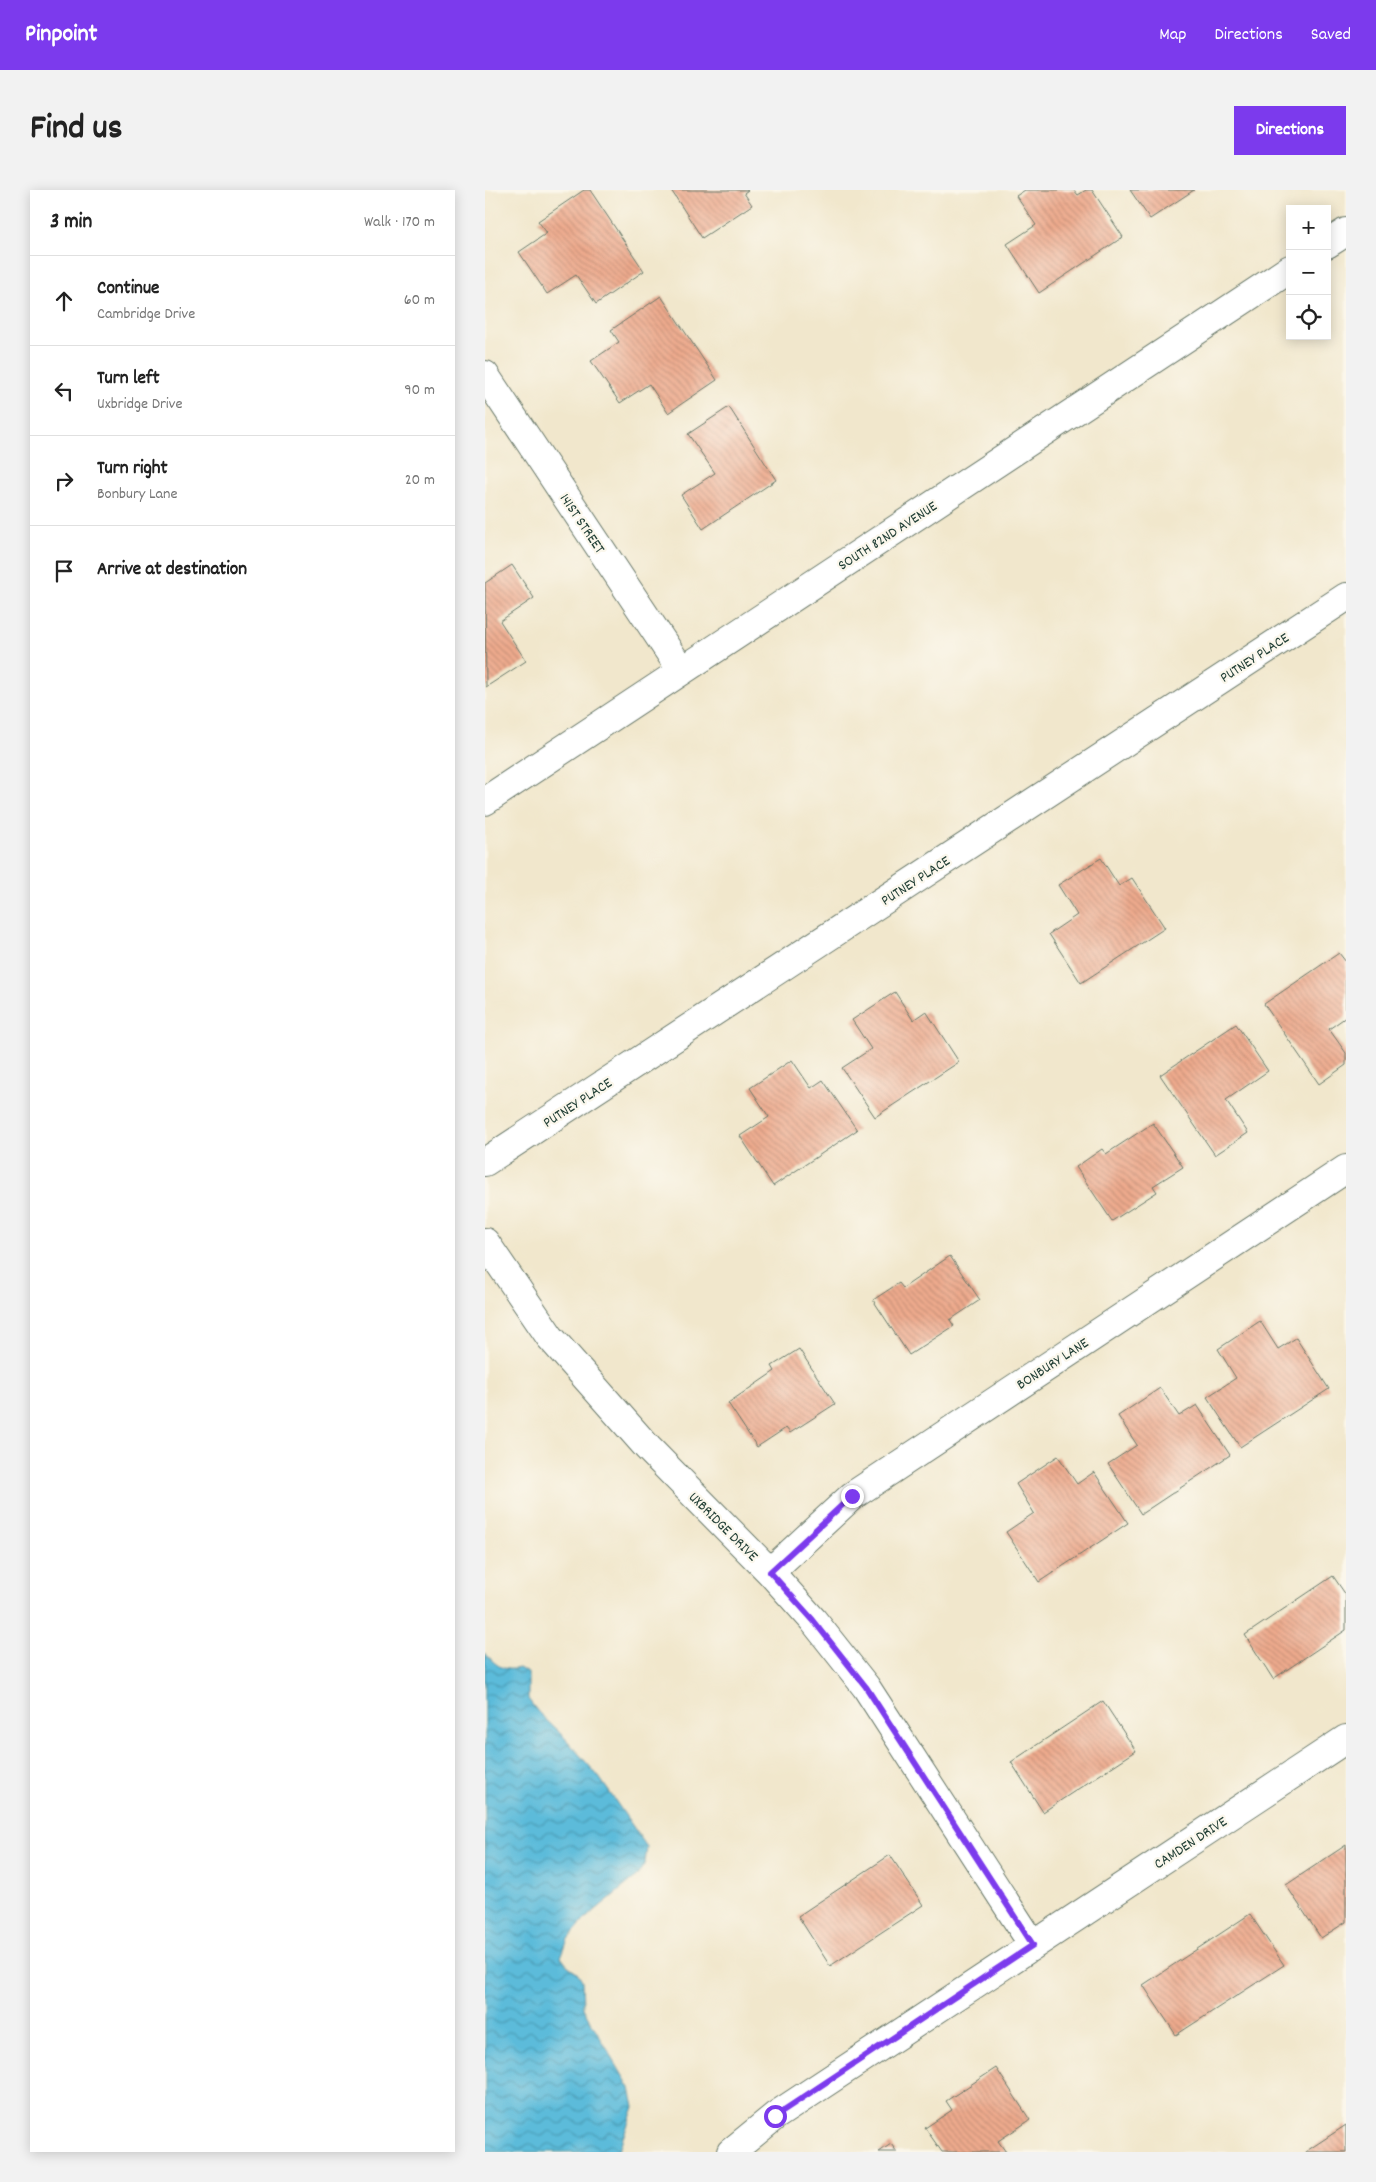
<!DOCTYPE html>
<meta charset="utf-8">
<style>
:root{--surface:#fff;--page:#f2f2f2;--text:#222;--muted:#767676;--line:#e0e0e0;--accent:#7c3aed}
body{margin:0;font-family:Dekko,sans-serif;background:var(--page);color:var(--text)}
.controls{position:absolute;right:15px;top:15px;display:grid;overflow:hidden;border-radius:0px;box-shadow:0 2px 12px #0003}
.controls button{width:45px;height:45px;display:grid;place-items:center;padding:0;border:0;border-bottom:1px solid var(--line);background:var(--surface);color:var(--text);font:25px sans-serif}
.stop{position:absolute;width:15px;height:15px;margin:-11px;border:4px solid #7c3aed;border-radius:50%;background:#fff}
.stop.end{background:#7c3aed;border-color:#fff;box-shadow:0 1px 5px #0008}
.list{margin:0;padding:0;list-style:none}
h2{display:flex;justify-content:space-between;align-items:center;height:65px;margin:0;padding:0 20px;font-size:21px}
h2 small{font-size:16px;font-weight:400;color:var(--muted)}
.list li{display:grid;grid-template-columns:32px 1fr auto;gap:15px;align-items:center;box-sizing:border-box;height:90px;padding:0 20px;border-top:1px solid var(--line)}
.list b{display:block;font-size:19px;white-space:nowrap}
.list p{margin:0;font-size:16px;white-space:nowrap;color:var(--muted)}
.list em{font-size:16px;font-style:normal;color:var(--muted)}
.icon{flex:none;width:28px;height:28px;fill:none;stroke:currentColor;stroke-width:2;stroke-linecap:round;stroke-linejoin:round}
.map{position:relative;flex:none;width:861px;height:1962px;overflow:hidden;border-radius:0px}
header{display:flex;align-items:center;gap:30px;box-sizing:border-box;height:70px;padding:0 25px;background:var(--accent);color:#fff}
header strong{font-size:24px}
nav{display:flex;gap:28px;margin-inline-start:auto;font-size:18px}
.intro{display:flex;align-items:center;justify-content:space-between;box-sizing:border-box;height:120px;padding:0 30px}
h1{margin:0;font-size:35px}
.button{padding:12px 22px;border-radius:0px;background:var(--accent);color:#fff;font-size:18px;font-weight:700}
main{display:flex;gap:30px;padding:0 30px}
aside{flex:1;background:var(--surface);border-radius:0px;box-shadow:0 2px 12px #0003}
.map>svg:first-child{display:block}
</style>
<header>
<strong>Pinpoint</strong>
<nav><a>Map</a><a>Directions</a><a>Saved</a></nav>
</header>
<div class="intro"><h1>Find us</h1><a class="button">Directions</a></div>
<main>
<aside>
<h2>3 min<small>Walk · 170 m</small></h2>
<ul class="list">
<li><svg class="icon" aria-label="ahead" viewBox="0 0 24 24"><path d="M12 20V5M6 11l6-6 6 6"/></svg><div><b>Continue</b><p>Cambridge Drive</p></div><em>60 m</em></li>
<li><svg class="icon" aria-label="left" viewBox="0 0 24 24"><path d="M17 20v-9H6M10 6l-5 5 5 5"/></svg><div><b>Turn left</b><p>Uxbridge Drive</p></div><em>90 m</em></li>
<li><svg class="icon" aria-label="right" viewBox="0 0 24 24"><path d="M7 20v-9h11M14 6l5 5-5 5"/></svg><div><b>Turn right</b><p>Bonbury Lane</p></div><em>20 m</em></li>
<li><svg class="icon" aria-label="arrive" viewBox="0 0 24 24"><path d="M6 21V4h12l-3 4 3 4H6"/></svg><div><b>Arrive at destination</b></div></li>
</ul>
</aside>
<div class="map">
<svg width="861" height="1962" viewBox="0 0 861 1962">
<defs>
<pattern id="water-waves" width="16" height="10" patternUnits="userSpaceOnUse" patternTransform="scale(1.25)"><rect width="16" height="10" fill="#5bbbda"/><path d="M0 5q4-4 8 0t8 0" fill="none" stroke="#4b99b2"/></pattern>
<pattern id="building-back-hatch" width="6" height="6" patternUnits="userSpaceOnUse" patternTransform="scale(1.25)"><rect width="6" height="6" fill="#eeaa8d"/><path d="M-1 5l2 2M0 0l6 6M5-1l2 2" fill="none" stroke="#c08c74"/></pattern>
</defs>
<rect width="100%" height="100%" fill="#fbf7ec"/>
<filter id="ink" filterUnits="userSpaceOnUse"><feTurbulence type="fractalNoise" baseFrequency=".02" numOctaves="2"/><feDisplacementMap in="SourceGraphic" scale="10" xChannelSelector="R" yChannelSelector="G"/><feConvolveMatrix kernelMatrix="1 2 1 2 8 2 1 2 1" color-interpolation-filters="sRGB"/></filter>
<filter id="wash" filterUnits="userSpaceOnUse"><feTurbulence type="fractalNoise" baseFrequency=".0096" numOctaves="4" result="noise"/><feDisplacementMap in="SourceGraphic" scale="20" xChannelSelector="R" yChannelSelector="G"/><feGaussianBlur stdDeviation="1.12" result="paint"/><feColorMatrix in="noise" values="0 0 0 0 0 0 0 0 0 0 0 0 0 0 0 0 0 1.4 0 .05"/><feComposite in="paint" operator="in"/></filter>
<g filter="url(#wash)">
<rect width="100%" height="100%" fill="#f1e7cc"/>
<path fill="url(#water-waves)" stroke="#3d7c87" d="M0 1463C11 1475 18 1482 34 1478L43 1483V1509L53 1522 80 1548 114 1587 162 1657 160 1673 152 1686 101 1728 83 1749 76 1767 82 1775 92 1782 97 1790 98 1818 145 1898 149 1917 133 1962H0Z"/>
<g id="blocks">
<path fill="url(#building-back-hatch)" d="M99 0H105L159 81 111 114 91 85 62 104 34 62 62 43 53 31Z
M186 0H263L259 3 267 15 217 48Z
M540 0H589L593 5 601 0H607L638 47 554 103 522 54 551 35 531 6Z
M645 0H709L665 29Z
M176 106 232 190 183 223 164 194 135 213 106 171 134 152 126 140Z
M244 217 291 290 218 339 196 305 230 283 203 244Z
M27 375 49 408 15 431 41 471 1 497 0 393Z
M616 668 634 696 647 688 680 738 596 793 564 744 592 725 573 695Z
M854 763 861 772V827L844 839 861 863V875L834 894 779 814Z
M410 802 428 830 441 821 474 872 390 927 357 878 386 859 367 830Z
M751 834 783 881 741 910 763 943 730 965 675 885Z
M307 870 326 898 338 890 372 940 288 996 255 946 284 927 265 898Z
M668 933 698 977 668 996 672 1002 627 1031 591 977 617 959 621 964Z
M465 1066 495 1110 465 1130 469 1136 424 1165 388 1110 414 1093 418 1098Z
M775 1131 793 1159 811 1148 844 1199 755 1257 722 1207 751 1188 733 1159Z
M314 1159 350 1214 305 1243 301 1238 272 1257 243 1213 290 1181 287 1176Z
M675 1198 694 1226 712 1215 745 1265 656 1324 623 1274 652 1255 633 1226Z
M573 1266 592 1294 609 1282 643 1333 554 1392 521 1342 549 1323 531 1294Z
M848 1386 861 1405V1440L788 1489 760 1445Z
M618 1511 651 1561 558 1622 526 1572Z
M861 1655V1732L836 1748 801 1695Z
M405 1665 438 1715 345 1776 313 1726Z
M765 1724 799 1775 691 1845 658 1795Z
M511 1878 545 1930 513 1951 521 1962H457L440 1938 467 1920 461 1911Z
M861 1935V1962H820Z
M406 1954 412 1962H394Z"/>
</g>
</g>
<g filter="url(#ink)">
<use href="#blocks" fill-opacity="0" stroke="#687869" stroke-width="1"/>
<g fill="none" stroke-linecap="round" stroke-linejoin="round">
<defs>
<path id="minor" d="M842 54 861 42
M0 185 197 481
M0 611 805 79
M0 972 861 407
M0 1052 65 1147 163 1258 285 1382 328 1430 381 1497 548 1755
M285 1382 367 1306 861 979
M246 1962 290 1926 861 1549"/>
</defs>
<use href="#minor" stroke="#687869" stroke-width="30"/>
<use href="#minor" stroke="#fff" stroke-width="28"/>
</g>
</g>
<g fill="none" stroke-linecap="round" stroke-linejoin="round" filter="url(#ink)">
<path stroke="#7c3aed" stroke-width="6" d="M290 1926 548 1755 381 1497 328 1430 285 1382 367 1306"/>
</g>
<g text-anchor="middle" stroke-width="4.5" stroke-linejoin="round" paint-order="stroke">
<g font-size="15" fill="#1f3d34" stroke="#fbf7ec">
<text transform="translate(98 333) rotate(56)" y="5">141ST STREET</text>
<text transform="translate(402 345) rotate(-33)" y="5">SOUTH 82ND AVENUE</text>
<text transform="translate(769 467) rotate(-33)" y="5">PUTNEY PLACE</text>
<text transform="translate(430 690) rotate(-33)" y="5">PUTNEY PLACE</text>
<text transform="translate(92 912) rotate(-33)" y="5">PUTNEY PLACE</text>
<text transform="translate(567 1173) rotate(-33)" y="5">BONBURY LANE</text>
<text transform="translate(239 1336) rotate(45)" y="5">UXBRIDGE DRIVE</text>
<text transform="translate(705 1652) rotate(-33)" y="5">CAMDEN DRIVE</text>
</g>
</g>
</svg>
<div class="controls">
<button>+</button>
<button>−</button>
<button><svg class="icon" aria-label="locate" viewBox="0 0 24 24"><circle cx="12" cy="12" r="6"/><path d="M12 2v4M12 18v4M2 12h4M18 12h4"/></svg></button>
</div>
<div class="stop" style="left:290px;top:1926px"></div>
<div class="stop end" style="left:367px;top:1306px"></div>
</div>
</main>
